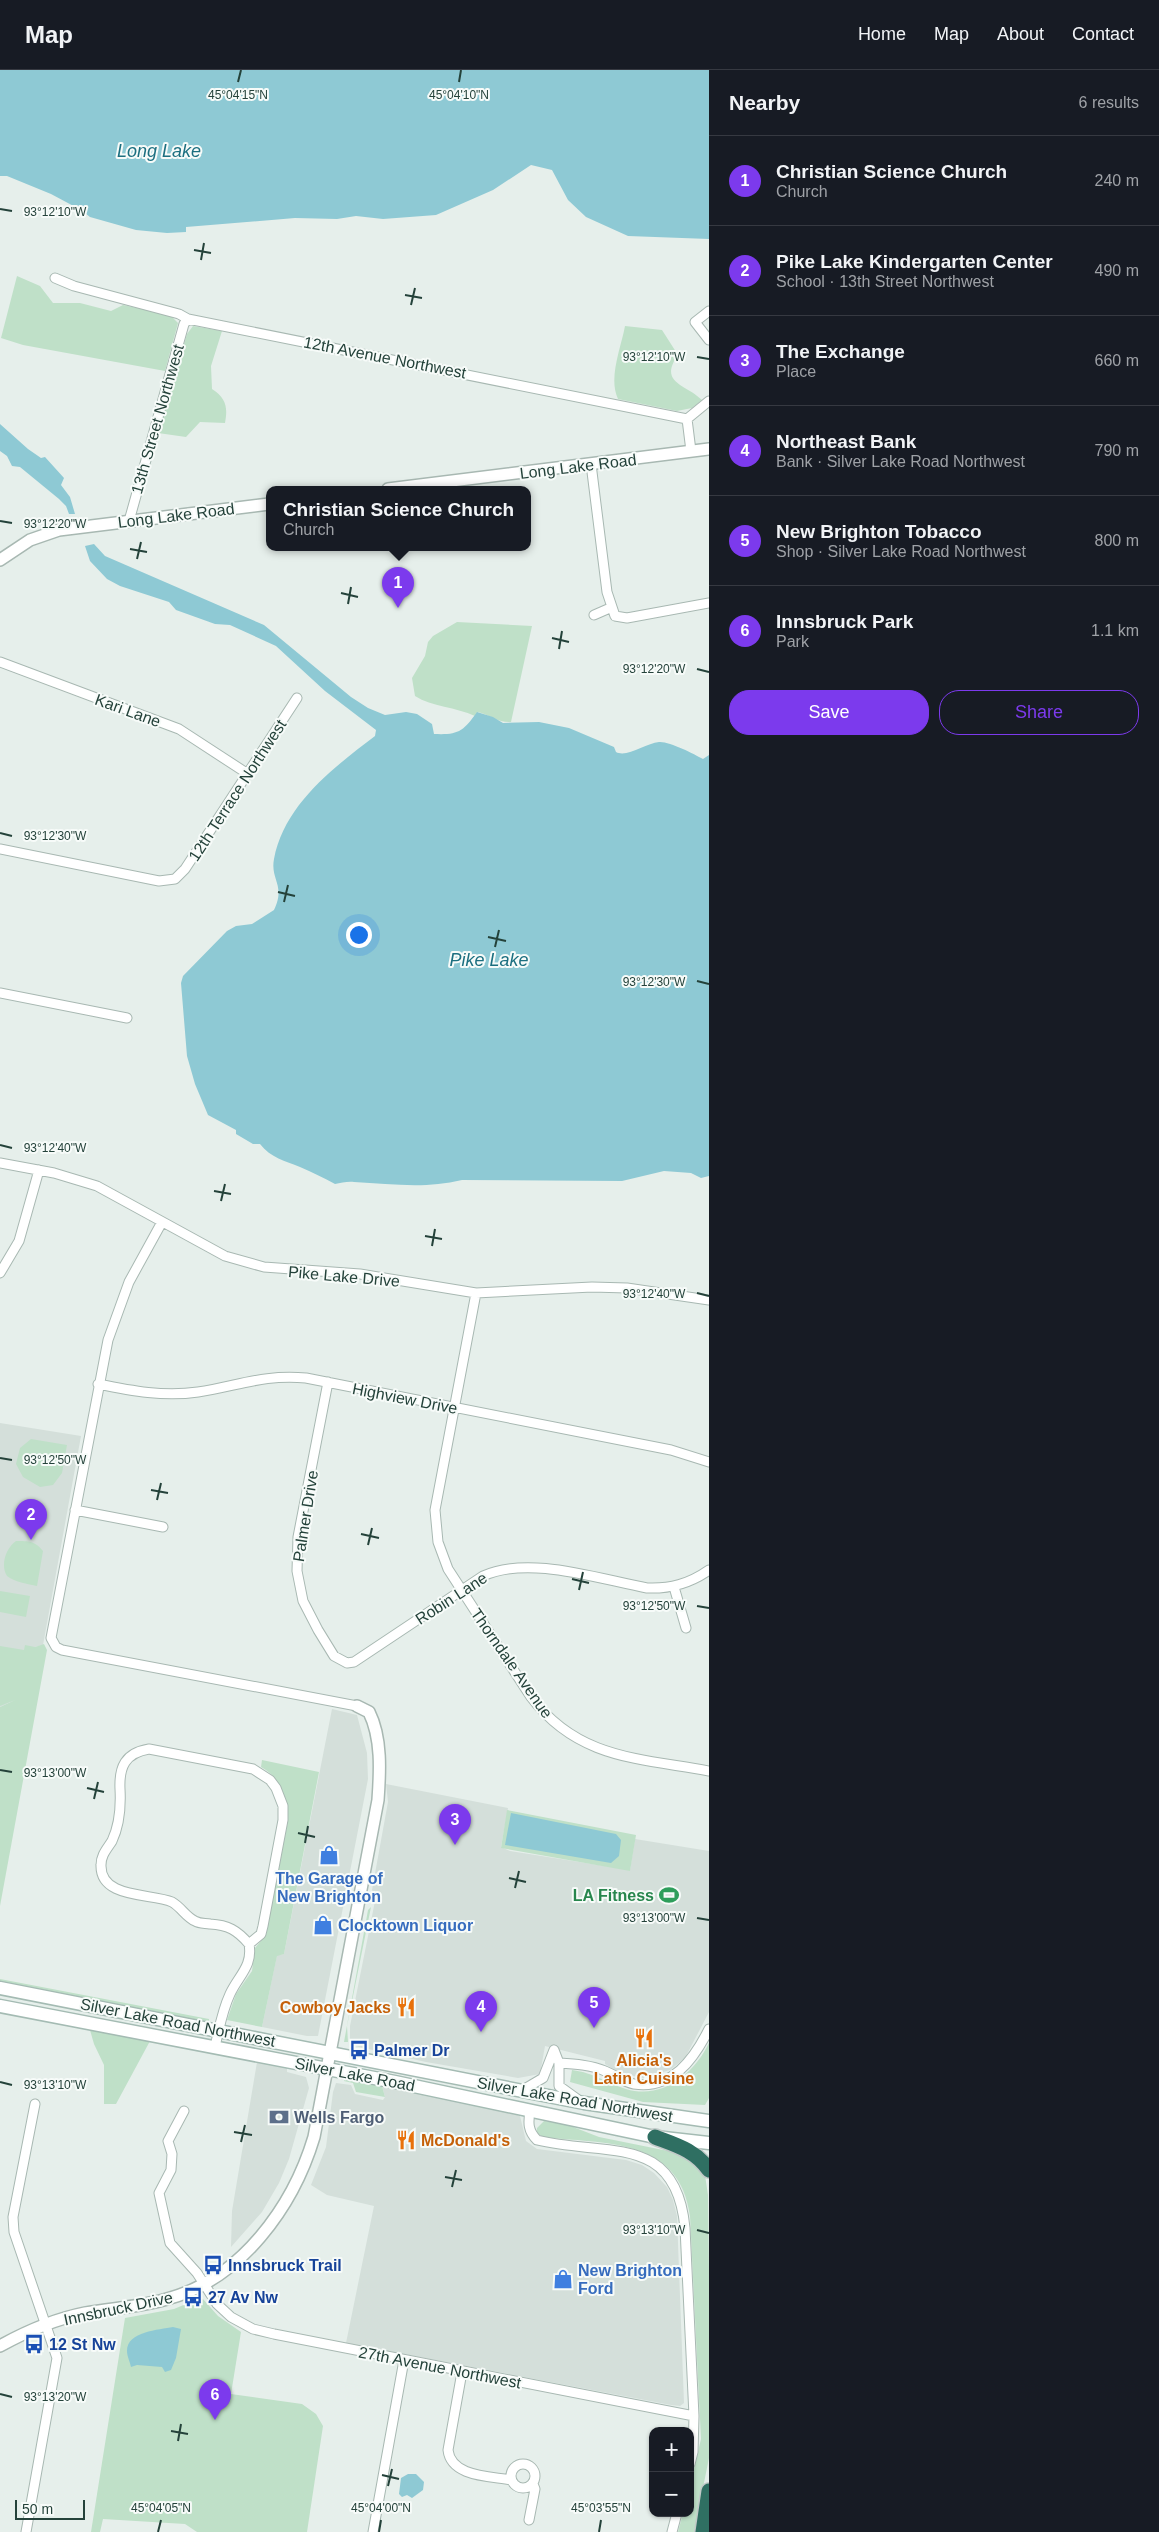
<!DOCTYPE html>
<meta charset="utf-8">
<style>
:root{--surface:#171b24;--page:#20242c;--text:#f1f3f6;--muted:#9ea1a6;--line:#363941;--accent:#7c3aed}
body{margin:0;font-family:Arial,sans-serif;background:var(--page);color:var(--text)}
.controls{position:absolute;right:15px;bottom:15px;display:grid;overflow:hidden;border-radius:10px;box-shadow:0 1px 4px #0004}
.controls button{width:45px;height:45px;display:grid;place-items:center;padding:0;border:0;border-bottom:1px solid var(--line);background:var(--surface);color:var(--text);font:25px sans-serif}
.scale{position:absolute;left:15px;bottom:12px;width:70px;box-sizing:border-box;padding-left:5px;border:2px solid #24423a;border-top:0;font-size:14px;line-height:18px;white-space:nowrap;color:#24423a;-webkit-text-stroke:4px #f7fbf9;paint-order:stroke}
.you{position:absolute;left:358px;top:864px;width:18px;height:18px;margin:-12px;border:4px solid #fff;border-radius:50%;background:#1a73e8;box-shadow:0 0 0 8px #1a73e833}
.badge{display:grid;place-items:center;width:32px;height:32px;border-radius:50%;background:var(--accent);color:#fff;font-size:16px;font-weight:700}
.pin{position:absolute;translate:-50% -41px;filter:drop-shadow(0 1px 2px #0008)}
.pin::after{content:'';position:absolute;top:26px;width:18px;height:15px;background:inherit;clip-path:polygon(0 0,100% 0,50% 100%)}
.popup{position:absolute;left:266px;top:416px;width:265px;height:65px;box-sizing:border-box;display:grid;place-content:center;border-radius:10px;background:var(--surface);filter:drop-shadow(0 1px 4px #0005);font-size:16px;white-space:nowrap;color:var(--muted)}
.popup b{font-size:19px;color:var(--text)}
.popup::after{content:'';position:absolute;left:50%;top:100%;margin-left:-10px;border:10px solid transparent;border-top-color:var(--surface)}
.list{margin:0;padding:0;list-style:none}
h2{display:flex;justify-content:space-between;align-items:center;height:65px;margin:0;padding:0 20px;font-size:21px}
h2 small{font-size:16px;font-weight:400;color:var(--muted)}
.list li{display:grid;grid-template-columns:32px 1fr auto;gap:15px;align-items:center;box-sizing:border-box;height:90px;padding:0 20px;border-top:1px solid var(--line)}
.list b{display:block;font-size:19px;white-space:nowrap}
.list p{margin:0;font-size:16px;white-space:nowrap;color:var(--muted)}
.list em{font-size:16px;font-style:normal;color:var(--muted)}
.actions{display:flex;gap:10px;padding:15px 20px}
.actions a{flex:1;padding:11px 0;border:1px solid var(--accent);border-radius:20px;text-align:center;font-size:18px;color:var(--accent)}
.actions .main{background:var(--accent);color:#fff}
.map{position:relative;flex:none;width:709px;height:2462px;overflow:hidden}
header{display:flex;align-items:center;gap:30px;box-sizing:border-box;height:70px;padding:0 25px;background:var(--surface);border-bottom:1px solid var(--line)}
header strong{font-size:24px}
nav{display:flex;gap:28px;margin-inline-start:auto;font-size:18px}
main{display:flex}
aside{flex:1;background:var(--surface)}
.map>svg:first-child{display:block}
</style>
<header>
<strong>Map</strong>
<nav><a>Home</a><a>Map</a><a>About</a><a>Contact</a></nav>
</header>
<main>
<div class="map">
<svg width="709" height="2462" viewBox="0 0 709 2462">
<rect width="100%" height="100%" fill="#e6efeb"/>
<path fill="#d4dfda" d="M0 1353 81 1366 43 1575 35 1577 15 1630 0 1637Z
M332 1639 357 1645 367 1683 368 1709 318 1966H307L262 1957 277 1885 284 1884Z
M386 1714 508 1738 501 1777 510 1781 630 1800 635 1769 709 1781V1942L685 1988 670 2000 643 2008 620 2003 605 1994V1991L545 1976 540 2004 518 2008 426 1992 350 1975V1956L376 1826 372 1820 388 1732Z
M257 1992 287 1997V2002L306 2007 309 2018 289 2089 279 2113 262 2142 231 2177 232 2141Z
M336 2013 351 2015 355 2024 383 2030 385 2027 382 2016 517 2045 520 2046 526 2071 537 2079 626 2090 642 2095 654 2103 667 2117 673 2130 677 2146 684 2333 680 2336 671 2335 346 2273 374 2136 327 2125 311 2115 326 2077 333 2022Z"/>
<path fill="#bfe0c8" d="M17 206 40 216 53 233H80L111 241 123 235 170 245 178 253 165 301 23 275 1 268Z
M193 256 222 261 211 296 212 319C226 328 228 337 225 353L200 352 186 367 158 363 187 264Z
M625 256 662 260 678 285C658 313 686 314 702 330L692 338 677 341 618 329C608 308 621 278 625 256Z
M457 552 532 556 511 652C499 653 490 645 478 642L475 646C456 637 432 637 415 626L412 608 425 586 428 572 433 566Z
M31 1369 67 1375 62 1403 53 1415 40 1417 23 1407 16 1394 20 1378Z
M16 1471C29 1471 35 1471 43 1481L37 1516C28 1514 14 1512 7 1506 0 1495 6 1478 16 1471Z
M0 1521 30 1526 26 1547 0 1542Z
M44 1574 47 1580 0 1836V1637L15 1630 0 1636V1576L24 1580 25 1575 35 1577Z
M262 1690 319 1702 284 1884 277 1886 262 1957 227 1950 236 1924 252 1901 255 1878 266 1865 288 1751C288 1729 281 1708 261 1697Z
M507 1740 636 1765 630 1801 501 1778Z
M371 1837 347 1956 348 1972H344L368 1840Z
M0 1909 209 1949V1952L0 1911Z
M90 1960 150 1971 116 2034H104V1995L94 1974Z
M709 1973V2028L705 2035 643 2032 570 2012 572 2000C595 2003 606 2013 626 2019 662 2030 694 2004 709 1973Z
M345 2009 382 2016 385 2027 356 2022 353 2013 344 2011Z
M544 2051 568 2055 599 2067 683 2084 705 2105 708 2125 709 2201V2388L694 2462H678L683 2443H690V2416L701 2369 690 2146C680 2067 603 2074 543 2067L537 2063V2058Z
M200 2228 203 2229 218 2246 241 2262 231 2324 302 2334 316 2344 323 2356 307 2462H197L185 2454 103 2449 100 2462H91L125 2248 174 2239Z"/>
<path fill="#8ec9d4" d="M0 0H709V169L628 166 586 147 568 130 552 100 531 95 493 120 436 145 383 149 356 146 337 149 295 148 186 157V162L167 163 136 160 90 147 81 140 51 124 7 106H0Z
M0 354 28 379 41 388 45 387 64 408 61 415 70 427 75 444H69L66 436 59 429 20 397 12 396 7 386 0 381Z
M94 474 105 486 264 555 351 627 368 638 385 645 406 642 417 644 432 654 434 664C458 665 463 662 477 642L493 647 503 653 539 652 569 658 614 677 616 682C627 688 646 673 659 672 669 671 694 684 703 689L709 685V1106L701 1108 691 1103 664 1101 622 1111 462 1110C425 1119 392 1114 354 1112 348 1111 341 1113 335 1114 324 1108 312 1102 300 1097 285 1091 271 1088 260 1074H253L236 1064V1060L208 1045 195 1014 187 986 181 913 183 906 227 861 236 856 252 854 274 840C286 815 270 810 274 789 284 735 333 698 375 666L376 660 325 621 276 576 230 555 215 554 176 540 169 532 120 516 107 509 90 491 85 476Z
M511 1743 616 1764 621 1770 619 1786 611 1793 505 1775Z
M173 2257 181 2259 176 2288 171 2300 165 2302 162 2297 137 2295 131 2297C130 2292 127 2286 127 2281 127 2261 159 2260 173 2257Z
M408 2404H416L424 2412 423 2420 412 2428 407 2425 402 2427 399 2424 401 2408Z"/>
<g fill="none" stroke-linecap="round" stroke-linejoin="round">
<defs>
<path id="minor" d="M55 208 74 216 179 244 188 249 687 349 691 381
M709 241 695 252 709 270
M687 349 709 331
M591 394 607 522 615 546 627 548 709 533
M129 451 184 254 188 249
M594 545 610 538
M0 592 179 659 248 704
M0 779 159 811 175 809 185 799 297 628
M0 923 127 948
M0 1093 54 1103 97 1116 225 1186 264 1197 360 1204 476 1223 592 1217 627 1218 709 1230
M162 1152 129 1212 108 1270 51 1568 56 1577 62 1580 357 1636
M0 1203 19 1171 39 1100
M476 1223 435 1440 438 1472 448 1499 531 1627C578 1689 638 1688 709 1701
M328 1312 298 1467 297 1501 303 1531 318 1560 334 1586 347 1593 354 1592 483 1506C529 1485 598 1509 647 1518 670 1519 689 1514 709 1500
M98 1314C132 1321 164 1327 198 1322 238 1316 264 1304 306 1308L671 1380 709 1392
M75 1440 163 1457
M674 1517 686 1558
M149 1679 253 1699 270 1710 276 1718 283 1736V1750L263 1856 261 1864 249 1874C237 1860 228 1855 210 1854 205 1853 200 1854 195 1851 186 1847 181 1837 172 1832 151 1823 100 1829 101 1795 101 1785 107 1779 112 1771 120 1754 121 1737 120 1719 119 1697 125 1683 149 1679Z
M215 1977C219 1959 222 1941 230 1924 239 1905 253 1896 249 1874
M554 1980 559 1993V2016L577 2029
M559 1993C575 1994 591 1995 605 2001 615 2005 623 2012 634 2014 672 2020 694 1989 709 1959
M521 2021 543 2008 554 1980
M184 2041 168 2071 172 2084 171 2100 159 2123 170 2173 197 2203 217 2234 231 2247 253 2259 274 2264 694 2346
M530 2041C528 2053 528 2061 537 2070 606 2087 676 2062 685 2158L694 2346 693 2382 690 2394
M462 2302 448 2380C451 2407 490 2406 511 2410
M511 2406a12 12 0 1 1 24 0a12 12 0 1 1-24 0Z
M529 2450 535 2419 533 2414
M26 2462 57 2288 14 2162 13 2147 35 2034
M373 2462 404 2290
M672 2462 677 2443"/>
<path id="tertiary" d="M388 419 709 379
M0 490 30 470 59 460 269 434
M0 2276C27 2261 55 2249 85 2243 112 2238 141 2237 167 2229 241 2209 293 2137 314 2067L378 1730C380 1702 382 1668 369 1642L357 1636"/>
<path id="secondary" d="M0 1918 584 2033 709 2051
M0 1936 395 2012 655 2067 709 2073"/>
<path id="motorway" d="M655 2067C676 2075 695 2080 709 2100
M703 2462 709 2421"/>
</defs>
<use href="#minor" stroke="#a8b8b2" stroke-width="11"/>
<use href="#tertiary" stroke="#a8b8b2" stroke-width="14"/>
<use href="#secondary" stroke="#a4bbb3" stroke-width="15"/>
<use href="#motorway" stroke="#c2cac8" stroke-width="18"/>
<use href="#minor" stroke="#fff" stroke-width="9"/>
<use href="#tertiary" stroke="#fff" stroke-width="11"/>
<use href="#secondary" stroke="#fff" stroke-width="12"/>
<use href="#motorway" stroke="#2f6f62" stroke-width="15"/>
</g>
<path fill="none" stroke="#24423a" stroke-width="2" d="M238 12 241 0M459 12 461 0M0 139 12 141M194 180 211 183M201 190 204 173M405 225 422 228M411 235 415 218M697 287 709 289M0 451 12 453M130 479 147 482M137 489 141 472M341 523 358 527M348 534 351 517M552 568 569 572M559 579 562 561M697 599 709 602M0 763 12 766M278 822 295 826M284 832 288 815M488 867 506 871M495 877 499 860M697 911 709 914M0 1075 12 1078M214 1121 231 1124M221 1131 225 1114M425 1166 442 1169M432 1176 435 1159M697 1223 709 1226M0 1388 12 1390M151 1420 168 1423M157 1430 161 1413M361 1464 379 1468M368 1475 372 1458M572 1509 589 1513M579 1520 583 1502M697 1536 709 1538M0 1700 12 1702M87 1718 104 1722M94 1729 98 1712M298 1763 315 1767M305 1773 308 1756M509 1808 526 1812M515 1818 519 1801M697 1848 709 1850M0 2012 12 2015M234 2062 252 2065M241 2072 245 2055M445 2107 462 2110M452 2117 456 2100M697 2160 709 2163M0 2324 12 2327M171 2361 188 2364M178 2371 181 2354M382 2405 399 2409M388 2416 392 2399M158 2462 161 2450M379 2462 381 2450M599 2462 601 2450"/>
<defs>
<symbol id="shop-bare" viewBox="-9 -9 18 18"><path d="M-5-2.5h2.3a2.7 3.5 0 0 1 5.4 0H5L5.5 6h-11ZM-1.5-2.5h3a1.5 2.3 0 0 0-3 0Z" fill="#3f7fe0" stroke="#f7fbf9" stroke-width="2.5" paint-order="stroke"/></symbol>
<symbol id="stadium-bare" viewBox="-9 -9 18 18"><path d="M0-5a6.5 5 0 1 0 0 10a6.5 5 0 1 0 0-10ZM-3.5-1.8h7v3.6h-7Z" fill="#2e9e5b" stroke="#f7fbf9" stroke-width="2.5" paint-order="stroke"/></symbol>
<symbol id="restaurant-bare" viewBox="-9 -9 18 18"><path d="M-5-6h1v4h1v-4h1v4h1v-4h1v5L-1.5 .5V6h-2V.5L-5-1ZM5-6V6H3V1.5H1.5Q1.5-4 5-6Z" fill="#e8710a" stroke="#f7fbf9" stroke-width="2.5" paint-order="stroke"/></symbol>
<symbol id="bus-bare" viewBox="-9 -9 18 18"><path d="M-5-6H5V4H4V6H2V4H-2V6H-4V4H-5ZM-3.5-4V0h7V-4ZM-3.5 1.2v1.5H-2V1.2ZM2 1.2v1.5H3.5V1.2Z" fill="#1a4fb4" stroke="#f7fbf9" stroke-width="2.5" paint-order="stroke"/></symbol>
<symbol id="bank-bare" viewBox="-9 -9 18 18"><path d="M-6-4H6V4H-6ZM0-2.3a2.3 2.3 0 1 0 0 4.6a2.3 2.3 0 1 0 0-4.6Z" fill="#5c6f8a" stroke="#f7fbf9" stroke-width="2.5" paint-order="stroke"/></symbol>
</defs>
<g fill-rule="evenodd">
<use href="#shop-bare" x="315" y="1771" width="28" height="28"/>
<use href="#stadium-bare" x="655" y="1811" width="28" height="28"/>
<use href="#shop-bare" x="309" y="1841" width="28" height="28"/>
<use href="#restaurant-bare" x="392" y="1923" width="28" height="28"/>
<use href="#restaurant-bare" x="630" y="1954" width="28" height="28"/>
<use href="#bus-bare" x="345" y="1966" width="28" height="28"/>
<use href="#bank-bare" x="265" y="2033" width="28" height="28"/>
<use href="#restaurant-bare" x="392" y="2056" width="28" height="28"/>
<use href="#bus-bare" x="199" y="2181" width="28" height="28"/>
<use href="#shop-bare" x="549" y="2195" width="28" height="28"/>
<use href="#bus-bare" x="179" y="2213" width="28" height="28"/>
<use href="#bus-bare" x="20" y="2260" width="28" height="28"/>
</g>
<g text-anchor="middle" stroke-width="4" stroke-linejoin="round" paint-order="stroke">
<g font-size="16" fill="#24423a" stroke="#f7fbf9">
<text transform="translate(385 287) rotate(11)" y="6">12th Avenue Northwest</text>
<text transform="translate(157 349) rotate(-74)" y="6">13th Street Northwest</text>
<text transform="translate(578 396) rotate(-7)" y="6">Long Lake Road</text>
<text transform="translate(176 445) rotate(-7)" y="6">Long Lake Road</text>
<text transform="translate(128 640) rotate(20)" y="6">Kari Lane</text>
<text transform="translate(237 720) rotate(-57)" y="6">12th Terrace Northwest</text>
<text transform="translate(344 1206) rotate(5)" y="6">Pike Lake Drive</text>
<text transform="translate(405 1328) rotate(11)" y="6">Highview Drive</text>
<text transform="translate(305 1446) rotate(-81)" y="6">Palmer Drive</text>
<text transform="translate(451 1528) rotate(-33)" y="6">Robin Lane</text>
<text transform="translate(512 1593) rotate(55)" y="6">Thorndale Avenue</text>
<text transform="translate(178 1952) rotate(11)" y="6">Silver Lake Road Northwest</text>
<text transform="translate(355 2004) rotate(11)" y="6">Silver Lake Road</text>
<text transform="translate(575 2029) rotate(10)" y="6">Silver Lake Road Northwest</text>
<text transform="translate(118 2238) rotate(-12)" y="6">Innsbruck Drive</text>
<text transform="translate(440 2297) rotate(11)" y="6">27th Avenue Northwest</text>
</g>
<g font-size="16" font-weight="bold" fill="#366cbe" stroke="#f7fbf9" text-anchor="start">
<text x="329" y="1814" text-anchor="middle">The Garage of<tspan x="329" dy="18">New Brighton</tspan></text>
<text x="338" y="1861">Clocktown Liquor</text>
<text x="578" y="2206">New Brighton<tspan x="578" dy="18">Ford</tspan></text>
</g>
<g font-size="16" font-weight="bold" fill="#27864d" stroke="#f7fbf9" text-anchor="end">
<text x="654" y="1831">LA Fitness</text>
</g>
<g font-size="16" font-weight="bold" fill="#c56008" stroke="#f7fbf9" text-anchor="end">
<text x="391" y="1943">Cowboy Jacks</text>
<text x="644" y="1996" text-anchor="middle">Alicia's<tspan x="644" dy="18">Latin Cuisine</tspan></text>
<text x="421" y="2076" text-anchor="start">McDonald's</text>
</g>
<g font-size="16" font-weight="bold" fill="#164399" stroke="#f7fbf9" text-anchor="start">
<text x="374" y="1986">Palmer Dr</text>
<text x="228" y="2201">Innsbruck Trail</text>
<text x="208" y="2233">27 Av Nw</text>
<text x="49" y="2280">12 St Nw</text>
</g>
<g font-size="16" font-weight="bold" fill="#4e5e75" stroke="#f7fbf9" text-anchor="start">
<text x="294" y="2053">Wells Fargo</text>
</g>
<g font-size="18" font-style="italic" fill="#1c6f80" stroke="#f7fbf9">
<text x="159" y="87">Long Lake</text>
<text x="489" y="896">Pike Lake</text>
</g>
</g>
<g font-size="12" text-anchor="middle" fill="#24423a" stroke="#f7fbf9" stroke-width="4" stroke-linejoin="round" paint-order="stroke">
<text x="238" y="29">45°04'15"N</text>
<text x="459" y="29">45°04'10"N</text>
<text x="55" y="146">93°12'10"W</text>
<text x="654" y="291">93°12'10"W</text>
<text x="55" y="458">93°12'20"W</text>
<text x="654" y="603">93°12'20"W</text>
<text x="55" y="770">93°12'30"W</text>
<text x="654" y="916">93°12'30"W</text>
<text x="55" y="1082">93°12'40"W</text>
<text x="654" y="1228">93°12'40"W</text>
<text x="55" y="1394">93°12'50"W</text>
<text x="654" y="1540">93°12'50"W</text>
<text x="55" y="1707">93°13'00"W</text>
<text x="654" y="1852">93°13'00"W</text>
<text x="55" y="2019">93°13'10"W</text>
<text x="654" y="2164">93°13'10"W</text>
<text x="55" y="2331">93°13'20"W</text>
<text x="161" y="2442">45°04'05"N</text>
<text x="381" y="2442">45°04'00"N</text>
<text x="601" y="2442">45°03'55"N</text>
</g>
</svg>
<div class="controls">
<button>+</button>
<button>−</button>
</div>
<div class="scale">50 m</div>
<div class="you"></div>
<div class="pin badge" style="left:398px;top:538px">1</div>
<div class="popup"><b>Christian Science Church</b>Church</div>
<div class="pin badge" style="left:31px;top:1470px">2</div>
<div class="pin badge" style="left:455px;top:1775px">3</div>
<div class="pin badge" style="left:481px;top:1962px">4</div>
<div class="pin badge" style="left:594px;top:1958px">5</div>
<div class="pin badge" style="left:215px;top:2350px">6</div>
</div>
<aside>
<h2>Nearby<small>6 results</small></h2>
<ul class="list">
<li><span class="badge">1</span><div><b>Christian Science Church</b><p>Church</p></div><em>240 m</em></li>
<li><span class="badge">2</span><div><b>Pike Lake Kindergarten Center</b><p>School · 13th Street Northwest</p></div><em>490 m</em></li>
<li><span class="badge">3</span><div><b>The Exchange</b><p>Place</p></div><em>660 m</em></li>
<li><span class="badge">4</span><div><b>Northeast Bank</b><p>Bank · Silver Lake Road Northwest</p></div><em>790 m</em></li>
<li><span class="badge">5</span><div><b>New Brighton Tobacco</b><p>Shop · Silver Lake Road Northwest</p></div><em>800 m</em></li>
<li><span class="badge">6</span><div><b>Innsbruck Park</b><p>Park</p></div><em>1.1 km</em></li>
</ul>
<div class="actions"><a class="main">Save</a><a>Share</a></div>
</aside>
</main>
